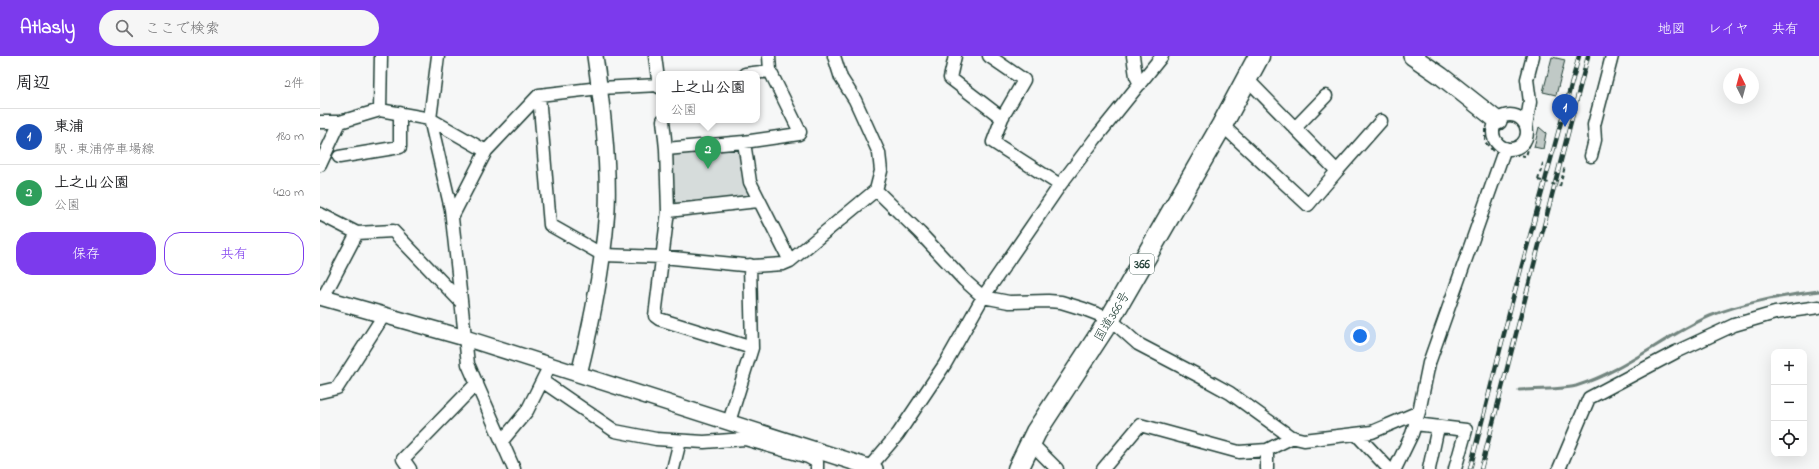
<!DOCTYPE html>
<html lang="ja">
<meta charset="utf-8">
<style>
:root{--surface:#fff;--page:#f6f6f6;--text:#202124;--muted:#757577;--line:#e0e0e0;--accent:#7c3aed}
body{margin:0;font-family:"Indie Flower","Klee One",sans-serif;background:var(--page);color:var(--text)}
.controls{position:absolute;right:12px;bottom:12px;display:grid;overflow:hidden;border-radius:8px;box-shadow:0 4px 16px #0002}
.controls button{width:36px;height:36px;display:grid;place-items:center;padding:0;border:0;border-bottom:1px solid var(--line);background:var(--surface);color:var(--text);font:20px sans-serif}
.compass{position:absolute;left:1403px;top:12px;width:36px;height:36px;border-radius:50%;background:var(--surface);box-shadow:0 4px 16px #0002;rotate:354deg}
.you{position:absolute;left:1040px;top:280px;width:14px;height:14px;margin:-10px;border:3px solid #fff;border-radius:50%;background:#1a73e8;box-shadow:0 0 0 6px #1a73e833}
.badge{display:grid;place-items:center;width:26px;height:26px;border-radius:50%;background:var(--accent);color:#fff;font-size:13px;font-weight:700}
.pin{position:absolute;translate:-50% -33px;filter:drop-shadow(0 1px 2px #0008)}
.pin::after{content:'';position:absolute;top:21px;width:14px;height:12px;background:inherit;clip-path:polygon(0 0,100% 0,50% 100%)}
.popup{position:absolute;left:336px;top:15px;width:104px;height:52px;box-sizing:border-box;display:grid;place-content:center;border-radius:8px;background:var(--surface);filter:drop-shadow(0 1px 3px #0005);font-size:13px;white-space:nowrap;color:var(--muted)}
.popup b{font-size:15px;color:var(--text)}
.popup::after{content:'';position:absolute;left:50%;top:100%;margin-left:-8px;border:8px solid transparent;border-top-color:var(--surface)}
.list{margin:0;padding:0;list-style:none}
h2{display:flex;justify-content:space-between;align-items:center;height:52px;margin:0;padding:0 16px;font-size:17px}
h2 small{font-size:13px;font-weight:400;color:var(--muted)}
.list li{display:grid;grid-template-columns:26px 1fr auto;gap:12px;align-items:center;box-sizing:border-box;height:56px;padding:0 16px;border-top:1px solid var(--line)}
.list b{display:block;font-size:15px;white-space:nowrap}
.list p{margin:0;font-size:13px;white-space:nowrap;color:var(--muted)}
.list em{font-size:13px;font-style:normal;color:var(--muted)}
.actions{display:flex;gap:8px;padding:12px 16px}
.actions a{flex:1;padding:9px 0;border:1px solid var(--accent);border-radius:16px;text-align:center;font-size:14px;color:var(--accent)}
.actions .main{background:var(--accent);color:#fff}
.icon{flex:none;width:22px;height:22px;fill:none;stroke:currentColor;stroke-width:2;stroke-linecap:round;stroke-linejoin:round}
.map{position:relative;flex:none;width:1499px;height:413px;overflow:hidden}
header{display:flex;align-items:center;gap:24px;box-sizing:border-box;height:56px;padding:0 20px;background:var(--accent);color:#fff}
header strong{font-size:19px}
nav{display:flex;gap:22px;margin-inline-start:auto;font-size:14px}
.search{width:280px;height:36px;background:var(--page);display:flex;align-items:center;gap:10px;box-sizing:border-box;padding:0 14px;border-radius:22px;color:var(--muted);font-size:15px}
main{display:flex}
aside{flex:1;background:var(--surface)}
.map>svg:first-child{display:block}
</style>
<header>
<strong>Atlasly</strong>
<div class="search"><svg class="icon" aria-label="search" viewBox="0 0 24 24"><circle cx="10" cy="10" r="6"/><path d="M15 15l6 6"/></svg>ここで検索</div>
<nav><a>地図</a><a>レイヤ</a><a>共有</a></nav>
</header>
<main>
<aside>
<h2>周辺<small>2件</small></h2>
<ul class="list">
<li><span class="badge" style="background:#1a4fb4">1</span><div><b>東浦</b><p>駅 · 東浦停車場線</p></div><em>180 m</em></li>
<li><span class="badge" style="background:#2e9e5b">2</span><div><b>上之山公園</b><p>公園</p></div><em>420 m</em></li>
</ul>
<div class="actions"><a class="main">保存</a><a>共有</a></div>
</aside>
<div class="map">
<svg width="1499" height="413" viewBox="0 0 1499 413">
<rect width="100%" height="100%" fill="#f6f7f7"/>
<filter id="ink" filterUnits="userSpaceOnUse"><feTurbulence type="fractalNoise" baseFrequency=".025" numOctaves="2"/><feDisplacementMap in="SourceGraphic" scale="8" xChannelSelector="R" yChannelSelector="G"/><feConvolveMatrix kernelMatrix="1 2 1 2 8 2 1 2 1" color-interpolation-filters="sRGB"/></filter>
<g filter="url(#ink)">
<path fill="#d6dcdb" stroke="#7a8c88" d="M419 91 431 139 428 142 356 151 353 147 352 100 354 97Z"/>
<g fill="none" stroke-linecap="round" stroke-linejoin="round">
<path stroke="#72857f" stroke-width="3" d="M1199 334C1216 333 1240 334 1256 330 1305 315 1344 280 1390 260 1425 246 1462 240 1499 235"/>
</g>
<path fill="#c0c9c6" stroke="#1f3d34" d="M1232 1 1245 4 1236 39 1223 36Z
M1219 71 1226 77 1223 93 1214 91Z"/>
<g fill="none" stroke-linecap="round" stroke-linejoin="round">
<defs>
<path id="minor" d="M118 0 110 63 131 153 148 308 194 413
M335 0 339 31
M635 0 630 22 682 62 673 86 740 129
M669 0 704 24 682 62
M813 0 816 20 820 28
M425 18 450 15
M339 29 280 32 219 39 230 169 283 199 343 201 433 210 463 208 470 205 556 134 561 115 559 97 535 44 521 22 514 0
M60 54 110 63 166 95
M1173 76a17 17 0 1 1 34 0a17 17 0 1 1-34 0Z
M343 64 346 93 348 155 335 260 339 263 432 292
M0 66H20L60 54 61 0
M902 69 988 149 1017 115 927 23
M1206 70 1210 46 1207 23 1213 0
M975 72 1006 40
M424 86 430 126 470 205
M346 93 424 86 479 78 480 76 450 15 449 0
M1271 100 1275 84 1274 69 1292 0
M19 101 80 91V57
M0 109 20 66
M1017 115 1061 65
M556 134 600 177 644 224 663 241 689 246 728 245 741 246 764 253 790 263 818 288 881 321 910 337 971 381 984 384 1052 376 1099 356
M348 155 438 145
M0 158 37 177 73 175 141 246
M132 161 166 95 219 39
M3 242 37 177
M222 325 295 375 336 383 384 386 425 383 488 401 497 406V413
M0 336 17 332 64 259
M409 366 432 292 430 209
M1095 368 1146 374 1135 413
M1036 378 1069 413
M182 385 207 355 230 309
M711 387 737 413
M90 413 83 403 157 327
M353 413 360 385
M548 413 578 378 625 308 663 241 740 129 775 83 842 0
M783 413 820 369 919 396 947 394
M947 413V394L973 381
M1075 413 1092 378 1099 356 1109 307 1185 92
M1109 413 1118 371
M1239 413 1269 342 1356 296 1414 269 1455 257 1499 251"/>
<path id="tertiary" d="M0 241 145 282 555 413
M259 318C273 262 283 211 287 154 289 104 282 49 275 0"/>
<path id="secondary" d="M1092 0 1121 20 1178 65"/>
<path id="trunk" d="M698 413 716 376 790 263 902 69 939 0"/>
</defs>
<use href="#minor" stroke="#1f3d34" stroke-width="15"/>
<use href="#tertiary" stroke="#1f3d34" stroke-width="18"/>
<use href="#secondary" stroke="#1f3d34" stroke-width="20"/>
<use href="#trunk" stroke="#1f3d34" stroke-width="23"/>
<path stroke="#1f3d34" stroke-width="2" stroke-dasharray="4 3" stroke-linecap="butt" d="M1165 73V86L1173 95
M1194 99 1206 100 1212 80
M1218 124 1224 104
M1240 130 1245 110"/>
<use href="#minor" stroke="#fff" stroke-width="12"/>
<use href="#tertiary" stroke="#fff" stroke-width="15"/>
<use href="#secondary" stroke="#fff" stroke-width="17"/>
<use href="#trunk" stroke="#fff" stroke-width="20"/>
<defs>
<path id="rail" d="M1150 413 1192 246 1259 0
M1161 413 1268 0"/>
</defs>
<use href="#rail" stroke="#1f3d34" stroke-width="4.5"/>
<use href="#rail" stroke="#fff" stroke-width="3" stroke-dasharray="9" stroke-linecap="butt"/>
<path stroke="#1f3d34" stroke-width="2" stroke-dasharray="4 3" stroke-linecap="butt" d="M1218 124 1240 130"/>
</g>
</g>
<g text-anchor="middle" stroke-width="3.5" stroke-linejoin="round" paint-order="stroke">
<rect fill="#fff" stroke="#627771" stroke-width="1" x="810" y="198" width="24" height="20" rx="3"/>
<g font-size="12" font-weight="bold" fill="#1f3d34">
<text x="822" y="212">366</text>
</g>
<g font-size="13" fill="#1f3d34" stroke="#fff">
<text transform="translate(791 260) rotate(-59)" y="5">国道366号</text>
</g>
</g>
</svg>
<div class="controls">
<button>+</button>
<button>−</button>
<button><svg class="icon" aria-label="locate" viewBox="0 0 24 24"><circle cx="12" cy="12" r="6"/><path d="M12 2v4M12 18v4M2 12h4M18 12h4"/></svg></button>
</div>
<svg class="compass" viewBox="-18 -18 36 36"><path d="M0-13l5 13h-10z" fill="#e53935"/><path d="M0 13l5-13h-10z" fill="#757577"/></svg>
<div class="you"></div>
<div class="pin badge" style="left:1245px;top:71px;background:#1a4fb4">1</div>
<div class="pin badge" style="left:388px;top:113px;background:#2e9e5b">2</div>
<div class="popup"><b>上之山公園</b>公園</div>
</div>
</main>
